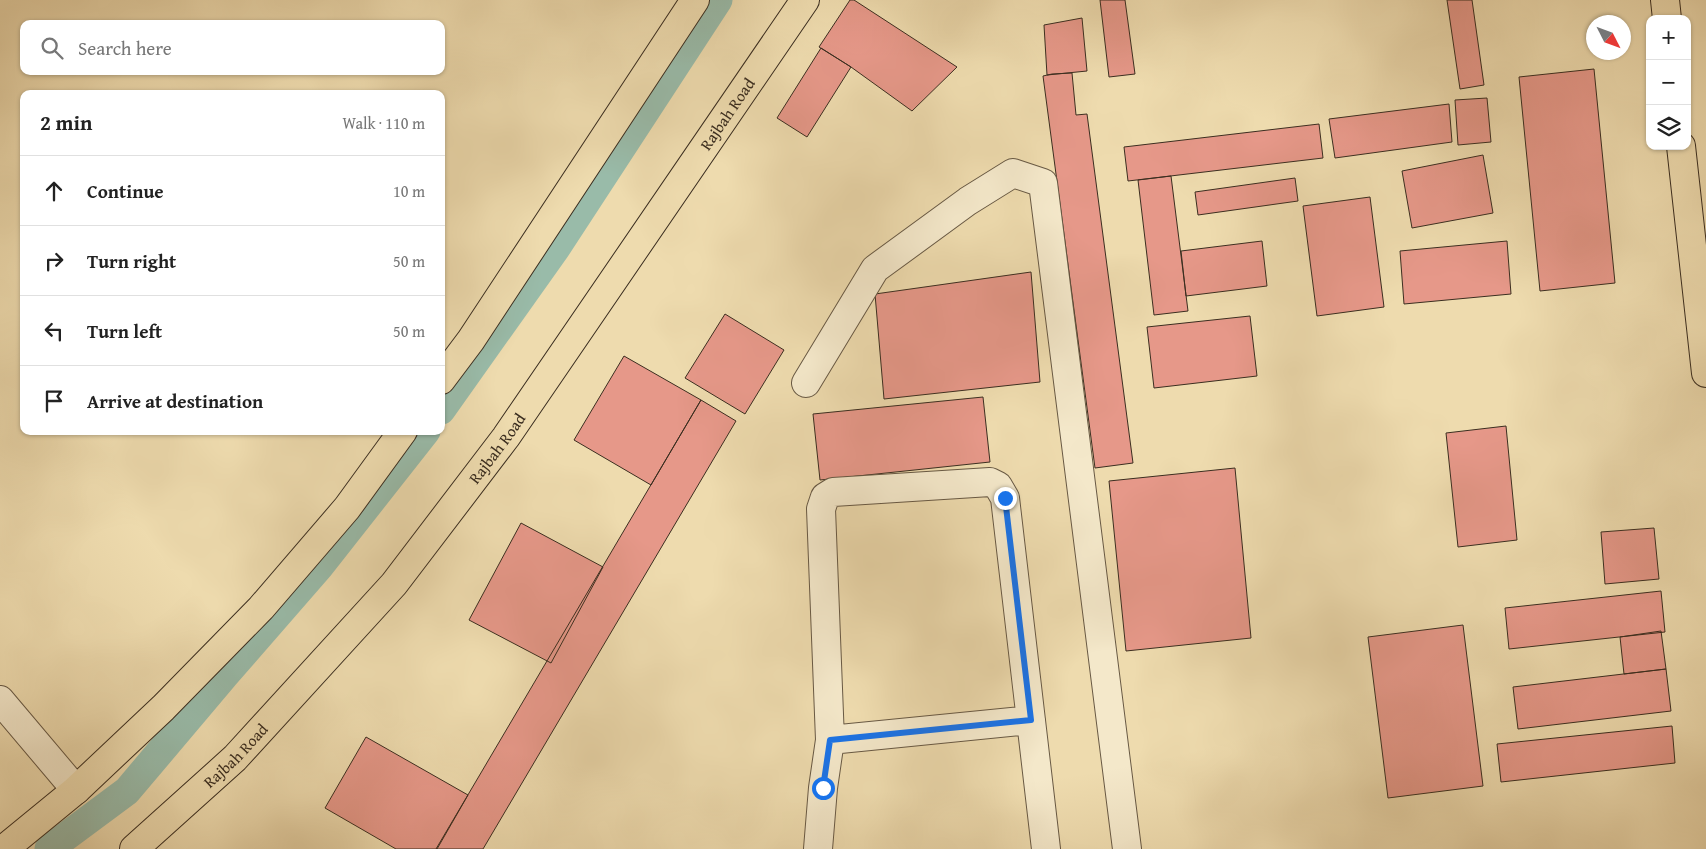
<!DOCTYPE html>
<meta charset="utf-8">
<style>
:root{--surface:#fff;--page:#f6f6f6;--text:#222;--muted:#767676;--line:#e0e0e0}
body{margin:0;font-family:"Gentium Book Plus",serif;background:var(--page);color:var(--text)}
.controls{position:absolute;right:15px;top:15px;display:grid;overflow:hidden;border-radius:10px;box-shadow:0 1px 4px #0004}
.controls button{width:45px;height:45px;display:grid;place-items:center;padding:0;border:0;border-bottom:1px solid var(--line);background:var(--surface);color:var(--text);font:25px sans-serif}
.compass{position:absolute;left:1586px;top:15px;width:45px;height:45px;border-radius:50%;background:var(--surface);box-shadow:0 1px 4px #0004;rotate:132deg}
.stop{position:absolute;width:15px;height:15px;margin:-11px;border:4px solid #1a73e8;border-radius:50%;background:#fff}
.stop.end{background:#1a73e8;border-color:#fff;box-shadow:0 1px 5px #0008}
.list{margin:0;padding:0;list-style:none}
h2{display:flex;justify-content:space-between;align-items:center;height:65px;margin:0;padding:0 20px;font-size:21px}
h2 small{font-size:16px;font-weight:400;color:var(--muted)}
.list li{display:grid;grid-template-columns:32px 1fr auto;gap:15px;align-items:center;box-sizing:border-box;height:70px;padding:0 20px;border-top:1px solid var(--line)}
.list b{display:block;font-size:19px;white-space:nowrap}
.list em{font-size:16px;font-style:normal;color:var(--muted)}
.icon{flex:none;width:28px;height:28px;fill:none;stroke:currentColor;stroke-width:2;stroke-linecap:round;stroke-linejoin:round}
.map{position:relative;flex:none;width:1706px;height:849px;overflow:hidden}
.search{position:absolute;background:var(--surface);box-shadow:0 1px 4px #0004;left:20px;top:20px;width:425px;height:55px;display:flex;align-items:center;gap:12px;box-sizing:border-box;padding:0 18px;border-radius:10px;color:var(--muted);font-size:19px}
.panel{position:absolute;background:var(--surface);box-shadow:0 1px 4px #0004;left:20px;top:90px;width:425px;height:345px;border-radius:10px}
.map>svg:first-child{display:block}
</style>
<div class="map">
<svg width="1706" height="849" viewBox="0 0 1706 849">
<rect width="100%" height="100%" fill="#eedbae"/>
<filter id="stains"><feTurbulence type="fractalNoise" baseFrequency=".004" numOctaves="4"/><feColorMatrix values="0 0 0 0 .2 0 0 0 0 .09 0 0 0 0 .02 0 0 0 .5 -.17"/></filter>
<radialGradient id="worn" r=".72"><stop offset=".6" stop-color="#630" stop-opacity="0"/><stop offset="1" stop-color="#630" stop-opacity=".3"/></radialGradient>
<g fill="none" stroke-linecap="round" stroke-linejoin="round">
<path stroke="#99bba9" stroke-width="29" d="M441 410 556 248 718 0
M49 849 127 791 225 675 319 567 426 431"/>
</g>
<path fill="#e69889" stroke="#3b2e20" d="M850 0H854L957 67 912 111 851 67 819 47Z
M1100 0H1125L1135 74 1109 77Z
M1447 0H1472L1484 85 1460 89Z
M1082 18 1087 71 1047 75 1044 25Z
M821 48 851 67 807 137 777 118Z
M1594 69 1615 283 1540 291 1519 77Z
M1072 73 1076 115 1087 114 1133 463 1095 468 1043 76 1052 74Z
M1487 98 1491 142 1458 145 1455 100Z
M1449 104 1452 142 1335 158 1329 119Z
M1319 124 1323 158 1128 181 1124 147Z
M1483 155 1493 213 1412 228 1402 171Z
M1171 176 1188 311 1154 315 1138 180Z
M1295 178 1298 201 1198 215 1195 192Z
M1370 197 1384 307 1317 316 1303 206Z
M1262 241 1267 286 1186 296 1181 251Z
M1507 241 1511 294 1404 304 1400 251Z
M1031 272 1040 382 884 399 875 294Z
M725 314 784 350 745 414 685 378Z
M1250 316 1257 376 1154 388 1147 327Z
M624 356 701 400 651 485 574 440Z
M983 397 990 462 820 480 813 414Z
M701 400 736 421 483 849H436Z
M1506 426 1517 540 1458 547 1446 433Z
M1235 468 1251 638 1126 651 1109 481Z
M521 523 603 567 551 663 469 620Z
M1654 528 1659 579 1605 584 1601 532Z
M1661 591 1665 632 1509 649 1505 608Z
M1463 625 1483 786 1388 798 1368 637Z
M1661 631 1666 669 1624 674 1620 637Z
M1666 669 1671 711 1518 729 1513 687Z
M1672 726 1675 763 1501 782 1497 744Z
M366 737 468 795 437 849H396L325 808Z"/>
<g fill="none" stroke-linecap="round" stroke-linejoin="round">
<defs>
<path id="minor" d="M806 383 875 269 968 201 1013 173 1043 183 1127 849
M0 700 76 790
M830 740 1031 720
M818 849 823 788 830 740 821 509 825 497 833 492 990 482 998 486 1005 498 1046 849"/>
<g id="major">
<path d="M1665 0 1667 19"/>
<path d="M1681 146 1706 373"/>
<path d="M441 380 471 340 695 0"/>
<path d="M4 849 76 790 163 708 261 608 347 508 403 431"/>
<path id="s1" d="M134 849 235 758 394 584 506 437 805 0"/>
</g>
</defs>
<use href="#minor" stroke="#685944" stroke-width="30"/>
<use href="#major" stroke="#3b2e20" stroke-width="30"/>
<use href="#minor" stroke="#f4e8ca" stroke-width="28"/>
<use href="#major" stroke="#eedbae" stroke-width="28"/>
</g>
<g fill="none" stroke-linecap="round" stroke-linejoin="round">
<path stroke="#1a73e8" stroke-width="6" d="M823 788 830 740 1031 720 1005 498"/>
</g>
<g text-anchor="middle" stroke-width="4" stroke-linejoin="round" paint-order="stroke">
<g font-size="16" fill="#3b2e20" stroke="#f4e8ca">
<text dy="6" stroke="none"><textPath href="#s1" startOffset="948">Rajbah Road</textPath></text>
<text dy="6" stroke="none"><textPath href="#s1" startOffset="542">Rajbah Road</textPath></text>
<text dy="6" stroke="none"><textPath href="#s1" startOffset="138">Rajbah Road</textPath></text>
</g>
</g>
<rect width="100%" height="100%" filter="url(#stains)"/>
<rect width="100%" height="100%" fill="url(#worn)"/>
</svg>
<div class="controls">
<button>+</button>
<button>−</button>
<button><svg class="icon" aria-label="layers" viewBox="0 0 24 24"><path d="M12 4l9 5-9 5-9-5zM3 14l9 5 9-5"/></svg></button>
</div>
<svg class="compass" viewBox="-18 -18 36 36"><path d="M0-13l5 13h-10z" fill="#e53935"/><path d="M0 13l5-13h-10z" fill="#767676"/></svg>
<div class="stop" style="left:823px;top:788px"></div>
<div class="stop end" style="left:1005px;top:498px"></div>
<div class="search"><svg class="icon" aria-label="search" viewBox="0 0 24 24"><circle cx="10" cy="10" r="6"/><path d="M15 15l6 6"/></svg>Search here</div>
<section class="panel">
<h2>2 min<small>Walk · 110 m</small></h2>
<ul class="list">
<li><svg class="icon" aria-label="ahead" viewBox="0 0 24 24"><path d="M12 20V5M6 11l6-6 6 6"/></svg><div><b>Continue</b></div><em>10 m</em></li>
<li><svg class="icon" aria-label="right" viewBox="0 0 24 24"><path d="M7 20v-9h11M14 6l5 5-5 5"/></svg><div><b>Turn right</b></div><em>50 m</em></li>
<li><svg class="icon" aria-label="left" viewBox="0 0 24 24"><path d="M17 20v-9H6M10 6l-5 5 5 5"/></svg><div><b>Turn left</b></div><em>50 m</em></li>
<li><svg class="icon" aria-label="arrive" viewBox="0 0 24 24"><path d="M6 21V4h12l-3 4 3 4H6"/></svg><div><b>Arrive at destination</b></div></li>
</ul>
</section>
</div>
